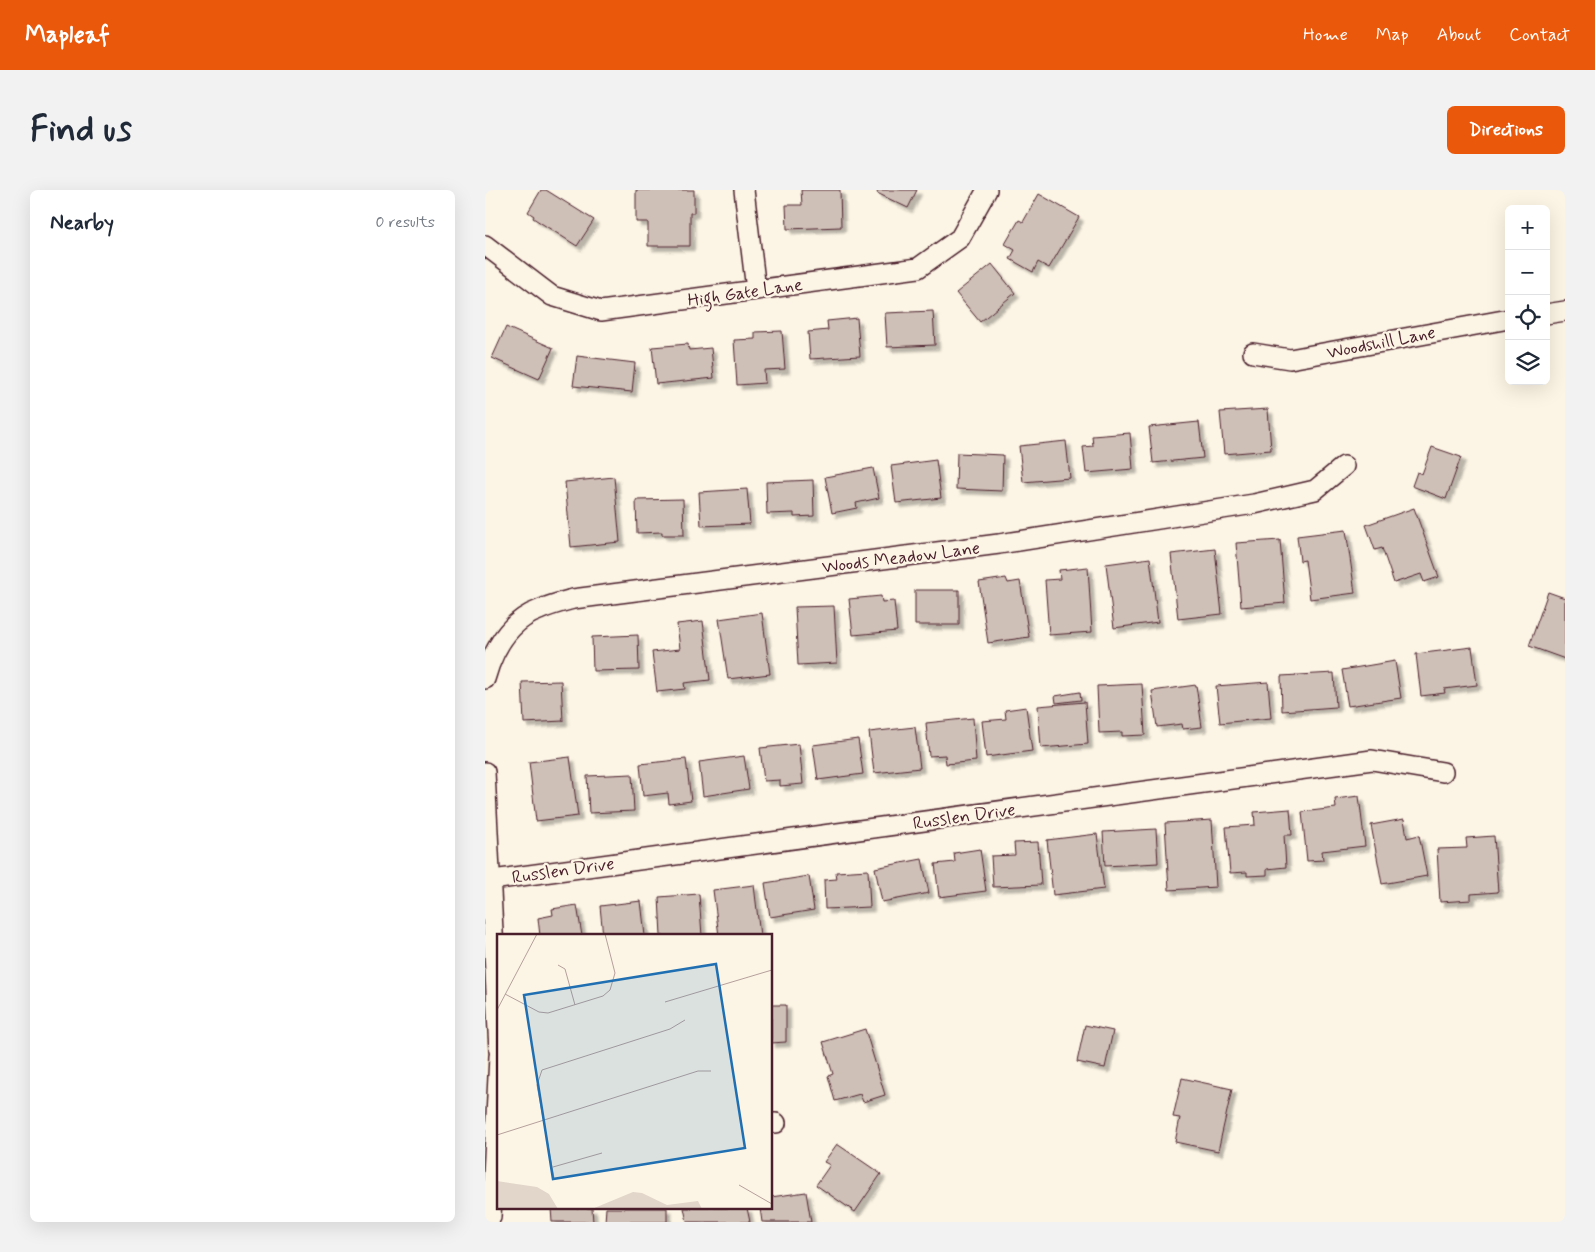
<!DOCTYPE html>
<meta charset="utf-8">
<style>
:root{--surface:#fff;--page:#f2f2f3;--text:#1f2937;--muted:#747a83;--line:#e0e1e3;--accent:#ea580c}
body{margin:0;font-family:Mynerve,sans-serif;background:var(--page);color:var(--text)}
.controls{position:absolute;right:15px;top:15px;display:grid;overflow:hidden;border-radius:8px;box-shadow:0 5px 20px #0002}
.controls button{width:45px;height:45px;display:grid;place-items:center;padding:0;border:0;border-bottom:1px solid var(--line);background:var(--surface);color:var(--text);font:25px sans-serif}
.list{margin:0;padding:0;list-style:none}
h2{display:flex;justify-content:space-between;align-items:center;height:65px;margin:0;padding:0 20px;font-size:21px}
h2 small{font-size:16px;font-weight:400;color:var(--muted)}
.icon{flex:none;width:28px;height:28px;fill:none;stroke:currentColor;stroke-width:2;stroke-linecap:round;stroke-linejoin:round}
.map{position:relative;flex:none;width:1080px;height:1032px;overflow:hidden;border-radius:8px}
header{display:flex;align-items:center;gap:30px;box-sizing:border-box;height:70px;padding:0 25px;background:var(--accent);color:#fff}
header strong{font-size:24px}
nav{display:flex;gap:28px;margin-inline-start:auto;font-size:18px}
.intro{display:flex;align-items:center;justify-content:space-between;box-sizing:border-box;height:120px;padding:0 30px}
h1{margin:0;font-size:35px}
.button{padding:12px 22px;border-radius:8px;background:var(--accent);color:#fff;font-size:18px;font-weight:700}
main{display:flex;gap:30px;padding:0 30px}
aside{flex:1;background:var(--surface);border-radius:8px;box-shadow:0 5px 20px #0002}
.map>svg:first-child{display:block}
</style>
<header>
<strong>Mapleaf</strong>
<nav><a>Home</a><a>Map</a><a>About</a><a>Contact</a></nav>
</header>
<div class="intro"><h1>Find us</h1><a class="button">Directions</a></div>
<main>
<aside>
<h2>Nearby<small>0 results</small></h2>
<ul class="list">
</ul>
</aside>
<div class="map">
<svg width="1080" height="1032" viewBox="0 0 1080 1032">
<defs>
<filter id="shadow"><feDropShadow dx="4.5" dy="4.5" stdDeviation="1" flood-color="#0004"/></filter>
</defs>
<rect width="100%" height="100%" fill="#fcf5e5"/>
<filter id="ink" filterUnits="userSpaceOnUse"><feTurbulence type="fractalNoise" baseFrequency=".02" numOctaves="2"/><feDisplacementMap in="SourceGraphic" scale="10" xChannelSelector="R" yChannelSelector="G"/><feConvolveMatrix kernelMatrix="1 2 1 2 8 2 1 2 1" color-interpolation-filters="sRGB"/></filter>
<g filter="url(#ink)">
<path fill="#cfc0b7" stroke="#4a1f2b" filter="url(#shadow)" d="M56 0H61L109 30 92 56 48 28 49 26 43 22Z
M151 0H209V23H205V56H163V32H151Z
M316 0H355L356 37 302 39 301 15H317Z
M393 0H432L423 18 392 3Z
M554 4 594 27 564 78 553 72 548 82 525 69 530 60 520 54 534 30 538 32Z
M507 74 530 103 495 132 471 103Z
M448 121 450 155 402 157 400 123Z
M372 128 375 166 325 169 323 142 343 140 342 131Z
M21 137 68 158 54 189 7 168Z
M297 141 300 179 279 180 280 193 252 195 249 150 270 149V142Z
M203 154 204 160 226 158 229 188 171 194 167 157Z
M92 166 150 173 147 202 88 196Z
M783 219 786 260 739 264 735 222Z
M714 232 718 268 668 273 664 237Z
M645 243 648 279 601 283 598 257 608 256 607 246Z
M581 251 585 288 538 292 534 256Z
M947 257 976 267 961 309 927 296 932 282 937 284Z
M472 263 518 265 517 301 471 299Z
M451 270 456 308 411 313 406 276Z
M388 278 394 308 371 313 372 318 347 323 340 287Z
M129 287 135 352 86 357 80 292Z
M328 290 329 326 309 327V323L282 324 281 292Z
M262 299 265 334 216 336 214 302Z
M198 309 199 345H177V342L152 343 151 310Z
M929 318 954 387 939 392 936 384 909 393 897 358 890 360 881 335Z
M861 340 870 403 825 409 820 370 815 371 812 346Z
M795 350 800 413 756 417 751 353Z
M730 359 737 424 693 429 686 364Z
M665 368 673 432 629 438 621 374Z
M603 377 607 442 564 445 560 390 575 389 574 380Z
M521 388 523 393 535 391 544 447 503 453 494 392Z
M430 400H474V435H430Z
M1063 402 1080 408V469L1044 456Z
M396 406 397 412 409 411 412 441 368 445 364 409Z
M349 416 352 473 313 475 310 417Z
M277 423 285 484 243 489 234 429Z
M218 431 225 490 199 493 200 499 172 502 167 462 195 459 192 434Z
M153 445 154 480 108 481 107 447Z
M987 457 992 495 959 499 960 503 936 506 931 464Z
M910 471 916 508 863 516 857 480Z
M849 483 851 517 797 521 796 486Z
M76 491 78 531 39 533 37 492Z
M783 492 786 528 735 533 731 496Z
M657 494 660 545 637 546V542L614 543 612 496Z
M711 495 717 537 698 539 697 534 672 537 667 501Z
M595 502 596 510 571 513 570 506Z
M600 512 603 554 556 558 553 516Z
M541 517 547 561 501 567 497 531 521 529 520 520Z
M488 528 491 571 461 574 460 565 444 566 441 533Z
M430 537 435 578 389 583 384 542Z
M373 549 378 584 333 590 328 555Z
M314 554 318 594 295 596V590L279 591 275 558Z
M259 566 264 599 218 606 214 572Z
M85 567 93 626 51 631 44 572Z
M201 569 206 611 184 614 183 603 158 606 155 574Z
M147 584 149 621 104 623 102 586Z
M874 606 880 656 837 661 838 670 822 671 817 622 851 618 850 609Z
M805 619 807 645H799L801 677 782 679V685L762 686V682L745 683 741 637 770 635 769 622Z
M919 629 922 648 934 645 942 686 897 694 886 635Z
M727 630 731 697 684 700 680 633Z
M671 639 673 673 620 676 618 642Z
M612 644 619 699 568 705 562 650Z
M1009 646 1013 702 986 704V710L955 712 952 659 982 658 981 648Z
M553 652 556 695 508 697 506 666 530 665 529 653Z
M495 659 501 701 454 707 450 674 470 672 469 663Z
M437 669 444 703 397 712 390 678Z
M383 680 385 717 340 719 339 690 352 689 351 682Z
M324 686 329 720 285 727 280 693Z
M269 695 275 746H234L228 700Z
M214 704 217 746H176L174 707Z
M156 711 160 746H118L115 716Z
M92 715 97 746H55L53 728 68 725 67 719Z
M286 815H301V852L286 853Z
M600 835 628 841 620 878 592 872Z
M380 839 400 905 378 912 375 904 350 911 343 886 348 884 338 852Z
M697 888 747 899 733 961 690 952 695 928 688 927Z
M352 954 396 984 370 1022 331 995 345 975 339 972Z
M321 1002 326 1032H277L275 1018H286V1007Z
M66 1018H107L108 1032H67Z
M121 1018H182V1032H120Z
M199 1018H262L265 1032H202Z"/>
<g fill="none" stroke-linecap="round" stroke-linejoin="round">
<defs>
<path id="street" d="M259 0 271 100
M0 55 67 106 116 121 433 78 475 48 502 0
M1061 124 1080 121
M768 163 805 169 1024 129
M0 489C8 460 24 431 54 420 65 415 77 412 88 409L514 354 769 314 830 300 859 276
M0 582 14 861
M0 691 887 570 958 582
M286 933H291
M6 1027 14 866"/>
</defs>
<use href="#street" stroke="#4a1f2b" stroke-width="22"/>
<use href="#street" stroke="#fcf5e5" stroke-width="19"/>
</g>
</g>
<g text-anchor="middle" stroke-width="4.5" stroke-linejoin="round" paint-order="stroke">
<g font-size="18" fill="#4a1f2b" stroke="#fcf5e5">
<text transform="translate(260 102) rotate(-8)" y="6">High Gate Lane</text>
<text transform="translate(896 152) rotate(-11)" y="6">Woodshill Lane</text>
<text transform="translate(416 367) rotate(-7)" y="6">Woods Meadow Lane</text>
<text transform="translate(479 626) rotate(-8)" y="6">Russlen Drive</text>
<text transform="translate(78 680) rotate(-8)" y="6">Russlen Drive</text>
</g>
</g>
<g transform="translate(12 744)">
<rect width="275" height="275" fill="#fcf5e5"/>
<path d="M0 247 40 253 52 260 61 275H0ZM136 258 145 259 170 271 201 267 205 275H95Z" fill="#e2d5ca"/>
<path fill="none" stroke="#b59f9b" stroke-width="1" d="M61 31 68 35 78 71M8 60 42 78 51 79 106 62 113 56 118 39 108 0M168 68 275 36M0 76 40 0M0 201 201 137H214M56 233 105 219M57 244 40 151 45 136 173 95 188 86M242 251 275 270"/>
<path fill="#1f6fb2" fill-opacity="0.15" stroke="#1f6fb2" stroke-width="2.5" d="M219 30 248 214 56 245 27 61Z"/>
<rect width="275" height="275" fill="none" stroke="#4a1f2b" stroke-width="2.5"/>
</g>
</svg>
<div class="controls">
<button>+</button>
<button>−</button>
<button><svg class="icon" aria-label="locate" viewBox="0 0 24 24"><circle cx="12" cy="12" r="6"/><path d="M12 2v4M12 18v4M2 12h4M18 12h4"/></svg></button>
<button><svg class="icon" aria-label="layers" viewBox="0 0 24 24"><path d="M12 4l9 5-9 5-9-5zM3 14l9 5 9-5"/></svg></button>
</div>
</div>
</main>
